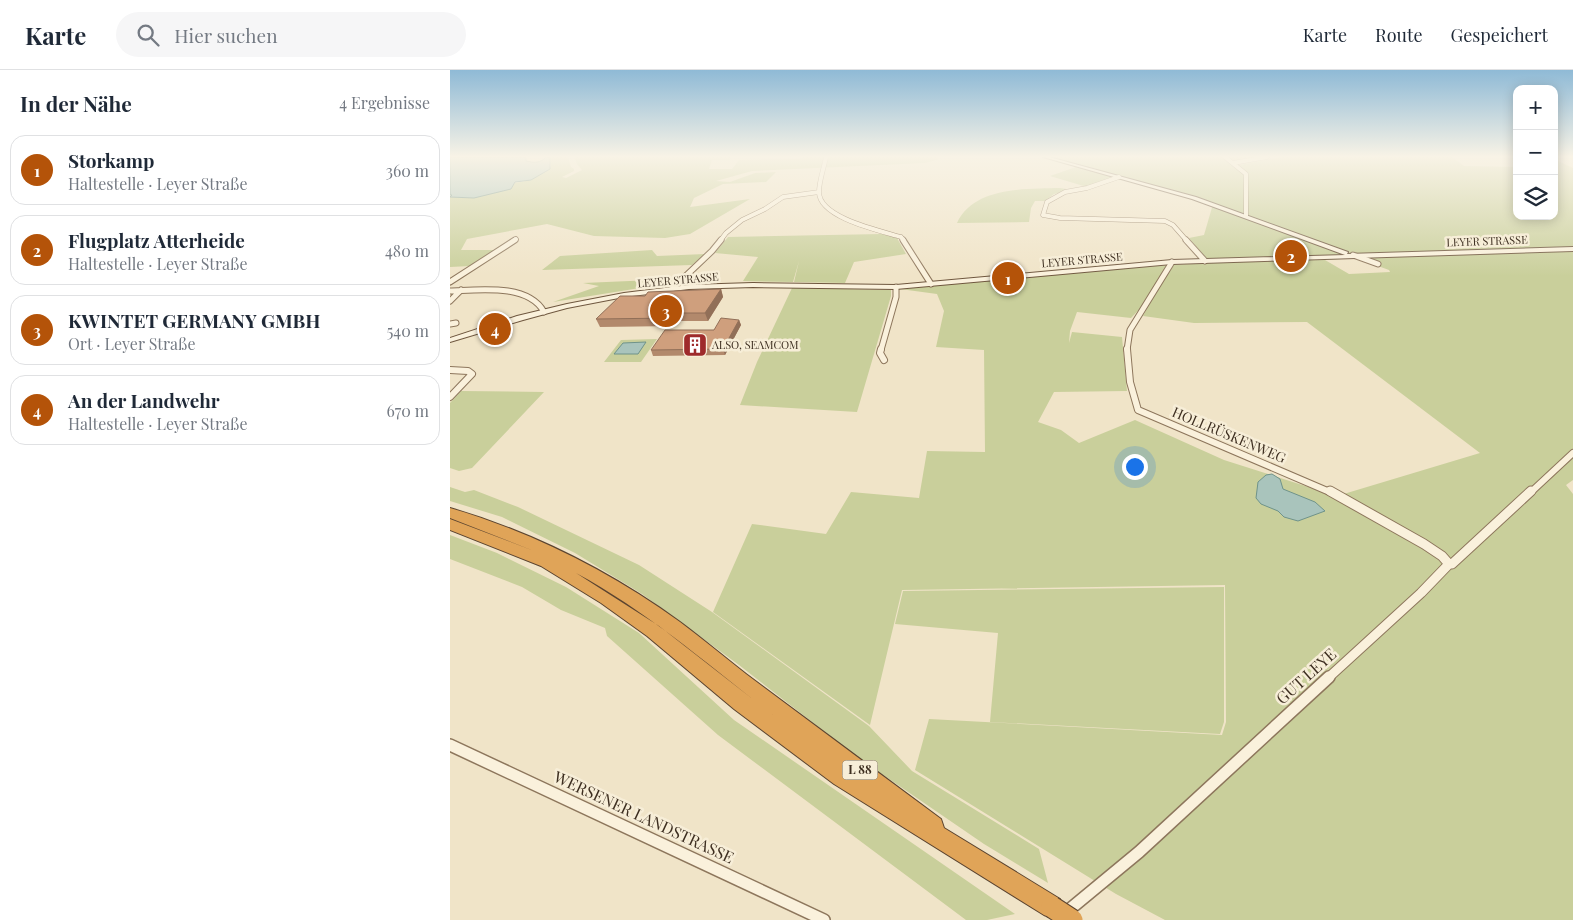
<!DOCTYPE html>
<html lang="de">
<meta charset="utf-8">
<style>
:root{--surface:#fff;--page:#f6f6f7;--text:#1f2937;--muted:#747a83;--line:#e0e1e3;--accent:#b45309}
body{margin:0;font-family:"Playfair Display",serif;background:var(--page);color:var(--text)}
.controls{position:absolute;right:15px;top:15px;display:grid;overflow:hidden;border-radius:10px;box-shadow:0 2px 12px #0003}
.controls button{width:45px;height:45px;display:grid;place-items:center;padding:0;border:0;border-bottom:1px solid var(--line);background:var(--surface);color:var(--text);font:25px sans-serif}
.you{position:absolute;left:684px;top:396px;width:18px;height:18px;margin:-12px;border:4px solid #fff;border-radius:50%;background:#1a73e8;box-shadow:0 0 0 8px #1a73e833}
.badge{display:grid;place-items:center;width:32px;height:32px;border-radius:50%;background:var(--accent);color:#fff;font-size:16px;font-weight:700}
.pin{position:absolute;translate:-50% -50%;border:2px solid #fff;box-shadow:0 1px 5px #0006}
.list{margin:0;padding:0;list-style:none}
h2{display:flex;justify-content:space-between;align-items:center;height:65px;margin:0;padding:0 20px;font-size:21px}
h2 small{font-size:16px;font-weight:400;color:var(--muted)}
.list li{display:grid;grid-template-columns:32px 1fr auto;gap:15px;align-items:center;box-sizing:border-box;height:70px;margin:0 10px 10px;padding:0 10px;border:1px solid var(--line);border-radius:15px}
.list b{display:block;font-size:19px;white-space:nowrap}
.list p{margin:0;font-size:16px;white-space:nowrap;color:var(--muted)}
.list em{font-size:16px;font-style:normal;color:var(--muted)}
.icon{flex:none;width:28px;height:28px;fill:none;stroke:currentColor;stroke-width:2;stroke-linecap:round;stroke-linejoin:round}
.map{position:relative;flex:none;width:1123px;height:850px;overflow:hidden}
header{display:flex;align-items:center;gap:30px;box-sizing:border-box;height:70px;padding:0 25px;background:var(--surface);border-bottom:1px solid var(--line)}
header strong{font-size:24px}
nav{display:flex;gap:28px;margin-inline-start:auto;font-size:18px}
.search{width:350px;height:45px;background:var(--page);display:flex;align-items:center;gap:12px;box-sizing:border-box;padding:0 18px;border-radius:28px;color:var(--muted);font-size:19px}
main{display:flex}
aside{flex:1;background:var(--surface)}
.map>svg:first-child{display:block}
</style>
<header>
<strong>Karte</strong>
<div class="search"><svg class="icon" aria-label="search" viewBox="0 0 24 24"><circle cx="10" cy="10" r="6"/><path d="M15 15l6 6"/></svg>Hier suchen</div>
<nav><a>Karte</a><a>Route</a><a>Gespeichert</a></nav>
</header>
<main>
<aside>
<h2>In der Nähe<small>4 Ergebnisse</small></h2>
<ul class="list">
<li><span class="badge">1</span><div><b>Storkamp</b><p>Haltestelle · Leyer Straße</p></div><em>360 m</em></li>
<li><span class="badge">2</span><div><b>Flugplatz Atterheide</b><p>Haltestelle · Leyer Straße</p></div><em>480 m</em></li>
<li><span class="badge">3</span><div><b>KWINTET GERMANY GMBH</b><p>Ort · Leyer Straße</p></div><em>540 m</em></li>
<li><span class="badge">4</span><div><b>An der Landwehr</b><p>Haltestelle · Leyer Straße</p></div><em>670 m</em></li>
</ul>
</aside>
<div class="map">
<svg width="1123" height="850" viewBox="0 0 1123 850">
<rect width="100%" height="100%" fill="#f0e4c8"/>
<path fill="#c9cf9b" fill-rule="evenodd" d="M100 87H118L121 97 124 99V101L112 107 116 108 132 100 127 94 124 87H280V90H262L259 99H282L289 90 350 89 353 87H488L487 90 474 93 302 101 266 111 280 112 305 103 326 102 316 112 273 114 244 128 240 137 300 129 240 164 215 168 144 166 97 154 17 169 11 180H46L20 196 0 197V127L6 126 18 128 61 119 65 113 81 110 101 97Z
M600 87H807L785 91 789 95 831 87H1002L1014 96 1067 97V146H1104V100L1108 105 1104 96V89L1123 98V410L1116 415 1123 424V850H715L666 824 465 700 479 649 772 665 776 652 775 515 452 520 420 655 263 542 302 454 376 464 401 422 469 428 477 381 535 382 534 280 486 277 494 241 487 224 450 219 705 196 760 193 739 168 754 165 763 134 739 125ZM906 188 939 200 940 202 899 204 875 190ZM706 222 693 246 744 253 857 252 1030 383 887 426 774 390 685 350 629 373 611 360 588 352 604 322 677 321 672 267 622 262 619 273 620 261 627 242 681 248Z
M626 97 664 107 637 117 600 106Z
M610 118 623 120 604 124 595 131H585L581 138 579 152 507 153C524 116 577 119 610 118Z
M432 164 447 168 456 184 404 192 395 213 344 212 349 191 343 212 293 211 308 187 265 183 278 167Z
M202 180 207 186 255 184 242 195 92 200 110 186Z
M227 209 221 213 103 232 149 216 133 213Z
M342 218 441 220V226L407 342 290 335 307 292Z
M207 269 191 292H154L171 270Z
M11 321 94 322 22 398 9 401 0 398V333Z
M0 417 15 422 24 420 68 437 189 495 262 542 419 656 462 701 589 779 598 813 534 774 407 687 289 595 192 524 125 483 52 447 0 431Z
M0 465 47 483 116 517 189 563 284 650 565 844 537 850H516L268 665 157 566 155 558 111 540 72 517 0 489Z
M774 517V652L770 664 540 652 548 563 445 554 453 521Z"/>
<path fill="#a9c4bc" stroke="#6f938a" d="M0 87H76V91C84 93 91 93 96 87H100V99L81 110 65 112 61 119 24 128 0 127 2 125H0Z
M196 272 188 284H164L173 273Z
M822 404 830 409 833 419 865 432 875 441 848 451 834 447 828 441 811 434 806 428 808 412 816 405Z"/>
<g fill="none" stroke-linecap="round" stroke-linejoin="round">
<defs>
<path id="street-far4" d="M376 87C374 98 369 111 369 122 369 148 431 161 451 167L454 171
M775 87 796 104V146
M783 93 817 87
M669 107 637 118 615 122 597 132 593 145 610 148 715 151 723 155 737 171
M63 171 66 169
M270 171 276 163 292 150 315 139 333 127 369 122"/>
<path id="street-far3" d="M453 170 481 214
M736 170 755 191
M903 185 928 194
M0 212 65 170
M222 219 262 181 271 170
M0 221C28 220 78 213 94 242
M0 231 11 220
M0 254 6 253
M431 280 446 227V217
M677 280 680 260 722 192"/>
<path id="street-far2" d="M431 279 430 283 434 290
M677 279 680 312 688 340 882 423
M0 300 18 301 22 304 0 327
M1080 423 1123 383"/>
<path id="street-far1" d="M880 421 974 474 992 486 999 494
M878 608 971 523 999 494H1002L1081 421"/>
<path id="street" d="M0 675 374 850
M614 844 689 782 879 607"/>
<path id="secondary" d="M593 87H599L746 127 898 182 897 184 1123 177V181L722 194 446 219 303 217 239 219 174 227 117 238 73 250 0 272V268L67 246 117 234 174 223 239 215 303 213 446 215 722 190 895 185 742 129Z"/>
<path id="highway" d="M0 438C82 462 161 502 230 552 253 569 274 587 296 604 361 653 426 701 491 749L494 758 610 829 613 837 610 845 602 848 594 845 384 714 284 639 197 566 151 533 91 496 0 460V449L84 481 0 448ZM126 503C200 543 262 598 328 649L209 556Z"/>
</defs>
<use href="#street-far4" stroke="#8d765c" stroke-width="5"/>
<use href="#street-far3" stroke="#8d765c" stroke-width="7"/>
<use href="#street-far2" stroke="#8d765c" stroke-width="8"/>
<use href="#street-far1" stroke="#8d765c" stroke-width="11"/>
<use href="#street" stroke="#8d765c" stroke-width="14"/>
<use href="#secondary" stroke="#6f573f" stroke-width="2"/>
<use href="#highway" stroke="#5b4430" stroke-width="2"/>
<use href="#street-far4" stroke="#faf1dc" stroke-width="4"/>
<use href="#street-far3" stroke="#faf1dc" stroke-width="5"/>
<use href="#street-far2" stroke="#faf1dc" stroke-width="6"/>
<use href="#street-far1" stroke="#faf1dc" stroke-width="9"/>
<use href="#street" stroke="#faf1dc" stroke-width="11"/>
<use href="#secondary" fill="#faf1dc" fill-rule="evenodd"/>
<use href="#highway" fill="#e0a458" fill-rule="evenodd"/>
<defs>
<path id="highway-bridge" d="M602 837 622 850"/>
</defs>
<use href="#highway-bridge" stroke="#5b4430" stroke-width="23" stroke-linecap="butt"/>
<use href="#highway-bridge" stroke="#e0a458" stroke-width="21"/>
</g>
<path fill="#b2896c" d="M271 219 273 227 258 251H228L225 256 150 257 146 249Z
M289 250 291 255 275 285 203 286 201 280 264 260Z"/>
<path fill="#916f58" d="M271 219 273 227 258 251 255 243Z
M226 243 228 251 225 256 222 248Z
M289 250 291 255 275 285 273 279Z"/>
<path fill="#cf9f7d" stroke="#916f58" d="M271 219 255 243H226L222 248 146 249 170 226H195L198 222Z
M271 248 289 250 273 279 201 280 215 260H264Z"/>
<linearGradient id="sky" x2="0" y2="1"><stop stop-color="#8fbad6"/><stop offset="0.42" stop-color="#f8f3e6"/><stop offset="1" stop-color="#f8f3e6" stop-opacity="0"/></linearGradient>
<rect width="1123" height="206" fill="url(#sky)"/>
<defs>
<symbol id="building-square" viewBox="-11 -11 22 22"><rect x="-9" y="-9" width="18" height="18" rx="4" fill="#9e2a2b" stroke="#f7eed8"/><path d="M-4-6H4V6H1V3H-1V6H-4ZM-2.5-4.3h1.7v1.8h-1.7ZM.8-4.3h1.7v1.8H.8ZM-2.5-1h1.7V.8h-1.7ZM.8-1h1.7V.8H.8Z" fill="#fff"/></symbol>
</defs>
<g fill-rule="evenodd">
<use href="#building-square" x="231" y="261" width="28" height="28"/>
</g>
<g text-anchor="middle" stroke-width="5" stroke-linejoin="round" paint-order="stroke">
<g font-size="11" fill="#3d2e20" stroke="#f7eed8">
<text transform="translate(1037 171) rotate(-2)" y="4">LEYER STRASSE</text>
<text transform="translate(632 190) rotate(-5)" y="4">LEYER STRASSE</text>
<text transform="translate(228 210) rotate(-5)" y="4">LEYER STRASSE</text>
</g>
<g font-size="11" fill="#3d2e20" stroke="#f7eed8" text-anchor="start">
<text x="262" y="279">ALSO, SEAMCOM</text>
</g>
<rect fill="#f7eed8" stroke="#756857" stroke-width="1" x="392.5" y="690.5" width="35" height="19" rx="4"/>
<g font-size="12" font-weight="bold" fill="#3d2e20">
<text x="410" y="704">L 88</text>
</g>
<g font-size="14" fill="#3d2e20" stroke="#f7eed8">
<text transform="translate(779 365) rotate(23)" y="5">HOLLRÜSKENWEG</text>
</g>
<g font-size="16" fill="#3d2e20" stroke="#f7eed8">
<text transform="translate(856 606) rotate(-42)" y="6">GUT LEYE</text>
<text transform="translate(194 747) rotate(25)" y="6">WERSENER LANDSTRASSE</text>
</g>
</g>
</svg>
<div class="controls">
<button>+</button>
<button>−</button>
<button><svg class="icon" aria-label="layers" viewBox="0 0 24 24"><path d="M12 4l9 5-9 5-9-5zM3 14l9 5 9-5"/></svg></button>
</div>
<div class="you"></div>
<div class="pin badge" style="left:558px;top:208px">1</div>
<div class="pin badge" style="left:841px;top:186px">2</div>
<div class="pin badge" style="left:216px;top:241px">3</div>
<div class="pin badge" style="left:45px;top:259px">4</div>
</div>
</main>
